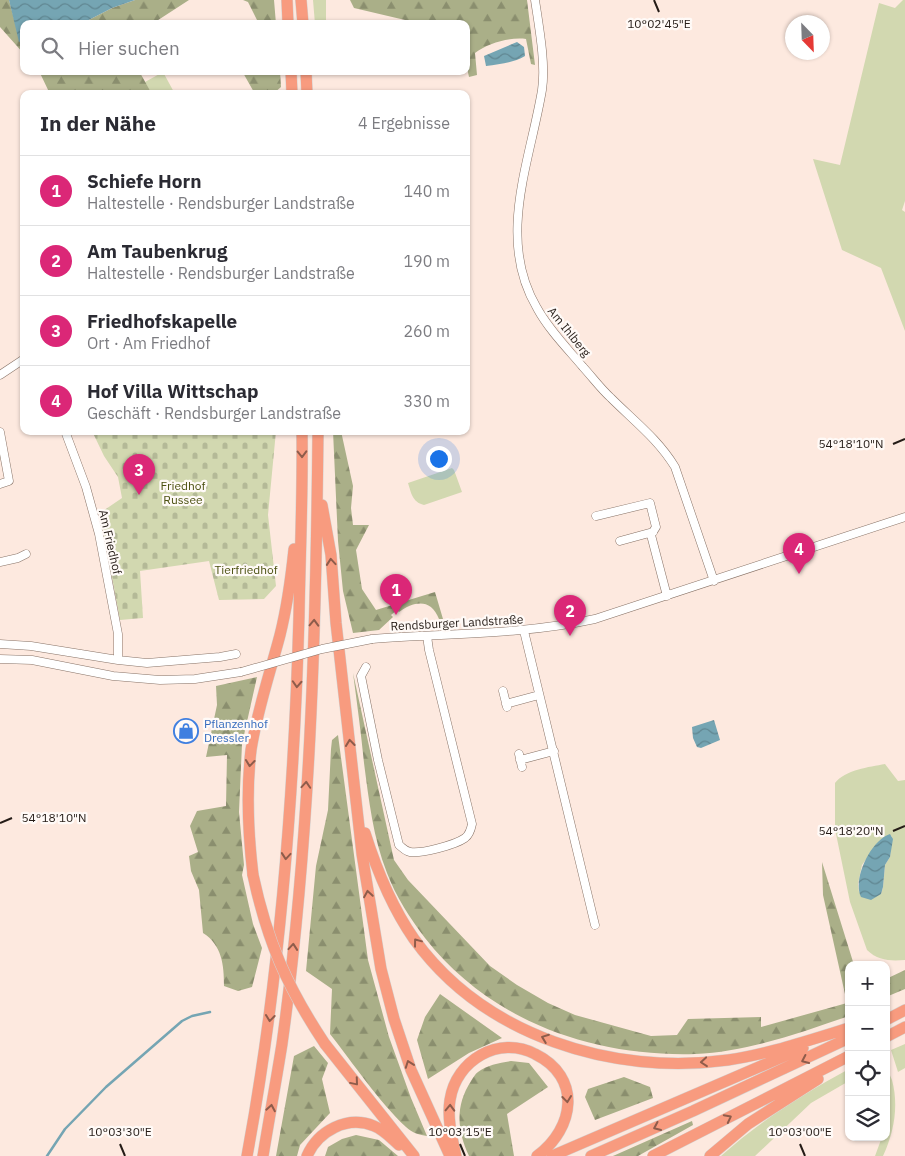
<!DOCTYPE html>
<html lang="de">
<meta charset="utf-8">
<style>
:root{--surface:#fff;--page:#f2f2f3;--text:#2b2b33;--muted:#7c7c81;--line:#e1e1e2;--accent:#db2777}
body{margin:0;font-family:"IBM Plex Sans",sans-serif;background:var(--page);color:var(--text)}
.controls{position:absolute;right:15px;bottom:15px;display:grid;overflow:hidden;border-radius:10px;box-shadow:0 1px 4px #0004}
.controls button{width:45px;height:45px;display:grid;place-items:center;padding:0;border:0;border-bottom:1px solid var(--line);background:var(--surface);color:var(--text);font:25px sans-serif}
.compass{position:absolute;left:785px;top:15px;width:45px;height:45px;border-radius:50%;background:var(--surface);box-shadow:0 1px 4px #0004;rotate:157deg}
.you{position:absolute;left:438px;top:458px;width:18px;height:18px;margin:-12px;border:4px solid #fff;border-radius:50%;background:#1a73e8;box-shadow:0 0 0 8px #1a73e833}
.badge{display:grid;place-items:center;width:32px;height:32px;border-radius:50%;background:var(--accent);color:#fff;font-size:16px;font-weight:700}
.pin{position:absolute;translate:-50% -41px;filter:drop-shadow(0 1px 2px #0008)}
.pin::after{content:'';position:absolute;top:26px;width:18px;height:15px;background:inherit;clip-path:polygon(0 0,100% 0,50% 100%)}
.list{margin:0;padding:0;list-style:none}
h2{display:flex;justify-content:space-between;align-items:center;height:65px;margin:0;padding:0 20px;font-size:21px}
h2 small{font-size:16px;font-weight:400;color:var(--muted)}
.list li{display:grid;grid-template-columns:32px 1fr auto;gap:15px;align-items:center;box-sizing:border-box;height:70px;padding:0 20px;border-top:1px solid var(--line)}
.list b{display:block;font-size:19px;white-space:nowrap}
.list p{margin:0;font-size:16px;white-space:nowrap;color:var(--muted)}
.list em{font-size:16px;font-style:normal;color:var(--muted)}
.icon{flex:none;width:28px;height:28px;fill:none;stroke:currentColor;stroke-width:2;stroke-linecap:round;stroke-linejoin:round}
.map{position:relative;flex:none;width:905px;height:1156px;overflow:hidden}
.search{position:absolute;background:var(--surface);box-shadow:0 1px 4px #0004;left:20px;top:20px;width:450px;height:55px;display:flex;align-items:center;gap:12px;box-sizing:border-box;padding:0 18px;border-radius:10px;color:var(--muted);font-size:19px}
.panel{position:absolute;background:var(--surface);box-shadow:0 1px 4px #0004;left:20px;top:90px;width:450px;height:345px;border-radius:10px}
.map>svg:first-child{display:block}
</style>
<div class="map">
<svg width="905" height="1156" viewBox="0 0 905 1156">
<defs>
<pattern id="forest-firs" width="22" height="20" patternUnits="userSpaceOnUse" patternTransform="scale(1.25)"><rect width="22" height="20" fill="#aaaf88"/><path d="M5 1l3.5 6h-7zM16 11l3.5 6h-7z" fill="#8a8e6e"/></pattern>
<pattern id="cemetery-stones" width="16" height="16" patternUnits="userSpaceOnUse" patternTransform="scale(1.25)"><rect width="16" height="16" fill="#d2d8b0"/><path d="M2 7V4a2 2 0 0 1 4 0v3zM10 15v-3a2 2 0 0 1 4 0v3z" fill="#b4b997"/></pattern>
<pattern id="water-waves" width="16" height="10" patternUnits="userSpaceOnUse" patternTransform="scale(1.25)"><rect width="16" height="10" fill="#75a5b3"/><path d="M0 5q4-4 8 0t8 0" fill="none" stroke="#608691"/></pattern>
</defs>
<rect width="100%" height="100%" fill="#fde9df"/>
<path fill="#d2d8b0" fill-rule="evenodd" d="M313 0H326V24H315Z
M903 0H905V201L902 210 905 212V331L881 268 842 250 813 159 840 165 879 3 895 8Z
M163 72 175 94H152L145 82Z
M452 468 454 470 462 492 424 505C412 502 411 492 408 483Z
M885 764 898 781 905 780V960C891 961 878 961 867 950L850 902 835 829V783C845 770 869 767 885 764ZM892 836 890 857 885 865 883 887 881 894 859 892 858 884 862 865 877 844Z
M905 1044V1068L898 1072 891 1050Z
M886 1066C888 1071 890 1075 892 1080 899 1106 894 1132 883 1156H875L882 1137H886L888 1094 886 1082Z
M849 1069V1081L811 1103 755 1156H721C760 1121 803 1094 849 1069Z"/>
<path fill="url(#forest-firs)" d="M0 0H9L20 41 24 40V54L0 27Z
M135 0H189L152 24H81L112 8Z
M243 0H274L276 24H259L248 2Z
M350 0H527L535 65 531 64 526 39C510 37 488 43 475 53L477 75 469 77 466 63V24H422L354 8Z
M39 71H139L152 94H50Z
M242 71H280L281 87 273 94H255Z
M333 431H341L353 486 351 508 353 525H369L356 550 362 589 376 610 435 592 443 619H439C431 598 414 601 399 612L397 610 391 615 393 617 379 630 353 633 343 591 338 541Z
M353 673 394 860 408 880 490 966 517 985 548 1003 575 1015 651 1036 677 1035 688 1019 761 1017V1027L847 1003 823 895 822 862 854 965H849V1016C799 1033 748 1052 695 1054 592 1057 490 1021 425 938 410 918 396 897 387 873 373 837 369 801 364 763 361 733 357 703 353 673Z
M257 677 242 744 239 812 244 865 242 875 253 924 262 948 252 987 238 991 224 986C224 965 222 945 203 933L199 890 191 871 189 856 198 852 190 826 197 811 226 806 227 755 206 757 217 705 216 686Z
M338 735 368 960 389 1037 411 1098 427 1136C420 1135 412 1133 406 1127 379 1102 353 1063 330 1034L332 989 306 971 316 866 328 810 331 749 332 740Z
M905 970V989L886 997V979Z
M440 994 502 1038 469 1053 428 1079 417 1040 425 1017Z
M314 1046 328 1063 322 1079 330 1113 300 1145 297 1156H276L294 1056Z
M511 1061 529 1063 548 1087 507 1114 514 1156H469C457 1130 455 1106 471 1081 473 1078 475 1074 478 1072 487 1065 499 1063 511 1061Z
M624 1077 650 1087 653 1098 595 1120 585 1097 588 1089Z
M692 1121 693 1125 638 1156H613Z
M356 1135 379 1140 398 1156H325L328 1147 342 1139Z"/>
<path fill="url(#cemetery-stones)" d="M92 431H276L268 515 276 586 264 599 219 600 209 561 140 571 143 618 120 620 100 513 122 498 118 477 104 456Z"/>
<path fill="url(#water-waves)" d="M9 0H135L112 8 81 24H24V40L19 42Z
M517 42 524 47 525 56C513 63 500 64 486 66L484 56Z
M714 720 720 740 701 748 697 747 693 738 692 727Z
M890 834 893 839 890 857 885 865 883 887 881 894 871 900 861 897C852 879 871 840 890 834Z"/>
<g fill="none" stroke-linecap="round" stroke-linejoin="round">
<path stroke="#75a5b3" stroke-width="2.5" d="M47 1156 65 1129 106 1087 182 1021 192 1016 210 1012"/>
<defs>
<path id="minor" d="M535 0C539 27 546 64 542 90 530 162 496 239 537 308 549 330 567 348 583 367 593 378 601 389 611 398 634 421 658 439 675 467L714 581
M0 375 24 359
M65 431 86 487 99 534 118 634V660
M0 432 9 481 0 484
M596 516 650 503 656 527 651 535 667 596
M620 541 653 532
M0 562 18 558 26 554
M524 631 595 925
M372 639C447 633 521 635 595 619L905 517
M0 644 31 646 118 660 147 663 220 657 236 654
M0 659 32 660 113 676 160 680 195 679 241 672
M366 667 361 676 378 760 399 845C403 848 405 851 410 852 421 854 455 845 465 838 469 835 471 829 472 824L429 650 427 636
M503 691 507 707
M506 704 539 695
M519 754 522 767
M520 760 554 751"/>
<path id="highway" d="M287 0 288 24
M301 0 303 24
M291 71 292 94
M306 71 307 94
M322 505 331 555 336 623 362 854 381 969 394 1019 411 1070 450 1156
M365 833C377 871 391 906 414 939 484 1036 613 1076 728 1060 769 1054 809 1040 849 1028
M253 875C248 833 246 792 251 750 257 711 270 673 280 635 287 607 291 578 294 549
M886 1020 905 1010
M886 1037 905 1027
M325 1044 414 1156
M247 1156C280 978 294 797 299 616 300 554 303 493 302 431
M263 1156C269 1119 276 1082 282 1044 310 842 316 636 318 431
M307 1156C318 1131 347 1115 374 1126 384 1130 391 1138 399 1145
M456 1156C452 1138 447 1118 450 1100 456 1060 499 1035 535 1054 582 1077 575 1128 537 1156
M552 1156 803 1048
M591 1156 693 1111 849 1038
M653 1156 849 1056
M710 1156 748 1124 818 1079"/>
</defs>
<use href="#minor" stroke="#887367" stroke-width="9"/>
<use href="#highway" stroke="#d3d2d1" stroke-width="12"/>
<use href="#minor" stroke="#fff" stroke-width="8"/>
<use href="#highway" stroke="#f89b7f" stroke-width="11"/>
<defs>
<path id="minor-bridge" d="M241 672 322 649 372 639"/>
<path id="highway-bridge" d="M253 875C267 941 287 987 325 1044"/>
</defs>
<use href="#minor-bridge" stroke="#887367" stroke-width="9" stroke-linecap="butt"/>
<use href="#highway-bridge" stroke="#d3d2d1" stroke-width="12" stroke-linecap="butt"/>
<use href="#minor-bridge" stroke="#fff" stroke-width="8"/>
<use href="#highway-bridge" stroke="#f89b7f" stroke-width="11"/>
</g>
<defs><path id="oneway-chevron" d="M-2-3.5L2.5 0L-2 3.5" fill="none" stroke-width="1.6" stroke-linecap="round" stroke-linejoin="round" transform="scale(1.25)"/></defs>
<g stroke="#8e5c4b">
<use href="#oneway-chevron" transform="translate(302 454) rotate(89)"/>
<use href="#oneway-chevron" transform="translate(331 562) rotate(-95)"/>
<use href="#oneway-chevron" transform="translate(314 623) rotate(-88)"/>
<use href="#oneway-chevron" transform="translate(297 684) rotate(93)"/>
<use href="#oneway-chevron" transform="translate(350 743) rotate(-96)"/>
<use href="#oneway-chevron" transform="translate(250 763) rotate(96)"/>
<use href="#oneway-chevron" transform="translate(306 785) rotate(-86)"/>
<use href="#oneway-chevron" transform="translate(286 856) rotate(95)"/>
<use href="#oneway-chevron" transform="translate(368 894) rotate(-99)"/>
<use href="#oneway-chevron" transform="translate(417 942) rotate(-127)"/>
<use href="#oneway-chevron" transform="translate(293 947) rotate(-85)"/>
<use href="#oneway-chevron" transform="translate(270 1018) rotate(97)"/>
<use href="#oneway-chevron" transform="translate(545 1038) rotate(-159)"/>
<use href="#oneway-chevron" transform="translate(805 1060) rotate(155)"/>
<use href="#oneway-chevron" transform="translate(704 1062) rotate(175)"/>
<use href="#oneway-chevron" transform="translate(409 1064) rotate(-110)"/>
<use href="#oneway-chevron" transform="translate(355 1082) rotate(50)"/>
<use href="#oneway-chevron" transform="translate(567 1099) rotate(83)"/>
<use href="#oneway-chevron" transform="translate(271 1108) rotate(-80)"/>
<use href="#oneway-chevron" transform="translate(450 1108) rotate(-88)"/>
<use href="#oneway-chevron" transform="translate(728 1118) rotate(-27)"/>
<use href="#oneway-chevron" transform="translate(657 1127) rotate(156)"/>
</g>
<path fill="none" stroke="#251c17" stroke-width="2" d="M654 0 659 12M893 444 905 439M0 823 12 818M893 831 905 826M120 1144 125 1156M460 1144 465 1156M800 1144 805 1156"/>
<defs>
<symbol id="shop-ring" viewBox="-11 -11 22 22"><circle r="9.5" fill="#fffaf7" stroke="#3f7fe0" stroke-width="1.5"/><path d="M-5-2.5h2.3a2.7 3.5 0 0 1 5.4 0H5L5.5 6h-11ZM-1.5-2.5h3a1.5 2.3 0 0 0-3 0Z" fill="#3f7fe0"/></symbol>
</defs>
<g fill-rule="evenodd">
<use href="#shop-ring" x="172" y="717" width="28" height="28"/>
</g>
<g text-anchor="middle" stroke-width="4.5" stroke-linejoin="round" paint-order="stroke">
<g font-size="12" fill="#251c17" stroke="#fffaf7">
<text transform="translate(569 332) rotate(51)" y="4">Am Ihlberg</text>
<text transform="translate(110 542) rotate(77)" y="4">Am Friedhof</text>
<text transform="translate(457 623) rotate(-3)" y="4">Rendsburger Landstraße</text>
</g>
<g font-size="12" fill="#4c5111" stroke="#fffaf7">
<text x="183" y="490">Friedhof<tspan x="183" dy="14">Russee</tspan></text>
<text x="246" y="574">Tierfriedhof</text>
</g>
<g font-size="12" fill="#366cbe" stroke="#fffaf7" text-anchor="start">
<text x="204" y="728">Pflanzenhof<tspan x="204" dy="14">Dressler</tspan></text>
</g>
</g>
<g font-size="12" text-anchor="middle" fill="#251c17" stroke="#fffaf7" stroke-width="4.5" stroke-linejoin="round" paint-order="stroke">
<text x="659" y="28">10°02'45"E</text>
<text x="851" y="448">54°18'10"N</text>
<text x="54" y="822">54°18'10"N</text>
<text x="851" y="835">54°18'20"N</text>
<text x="120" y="1136">10°03'30"E</text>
<text x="460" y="1136">10°03'15"E</text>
<text x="800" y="1136">10°03'00"E</text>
</g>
</svg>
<div class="controls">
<button>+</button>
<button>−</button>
<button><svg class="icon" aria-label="locate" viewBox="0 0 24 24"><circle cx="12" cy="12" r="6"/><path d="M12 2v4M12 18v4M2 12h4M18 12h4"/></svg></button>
<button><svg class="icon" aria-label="layers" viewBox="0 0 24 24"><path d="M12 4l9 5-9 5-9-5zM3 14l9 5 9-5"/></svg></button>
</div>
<svg class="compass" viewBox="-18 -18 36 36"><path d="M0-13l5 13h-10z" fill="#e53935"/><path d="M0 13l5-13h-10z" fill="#7c7c81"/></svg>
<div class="you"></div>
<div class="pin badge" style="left:396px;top:615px">1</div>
<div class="pin badge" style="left:570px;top:636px">2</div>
<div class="pin badge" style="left:139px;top:495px">3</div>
<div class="pin badge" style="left:799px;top:574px">4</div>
<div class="search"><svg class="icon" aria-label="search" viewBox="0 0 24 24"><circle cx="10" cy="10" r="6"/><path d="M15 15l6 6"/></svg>Hier suchen</div>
<section class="panel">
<h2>In der Nähe<small>4 Ergebnisse</small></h2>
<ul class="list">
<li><span class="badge">1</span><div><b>Schiefe Horn</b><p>Haltestelle · Rendsburger Landstraße</p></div><em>140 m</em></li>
<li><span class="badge">2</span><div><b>Am Taubenkrug</b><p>Haltestelle · Rendsburger Landstraße</p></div><em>190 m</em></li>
<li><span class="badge">3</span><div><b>Friedhofskapelle</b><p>Ort · Am Friedhof</p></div><em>260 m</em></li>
<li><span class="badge">4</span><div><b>Hof Villa Wittschap</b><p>Geschäft · Rendsburger Landstraße</p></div><em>330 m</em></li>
</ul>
</section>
</div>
